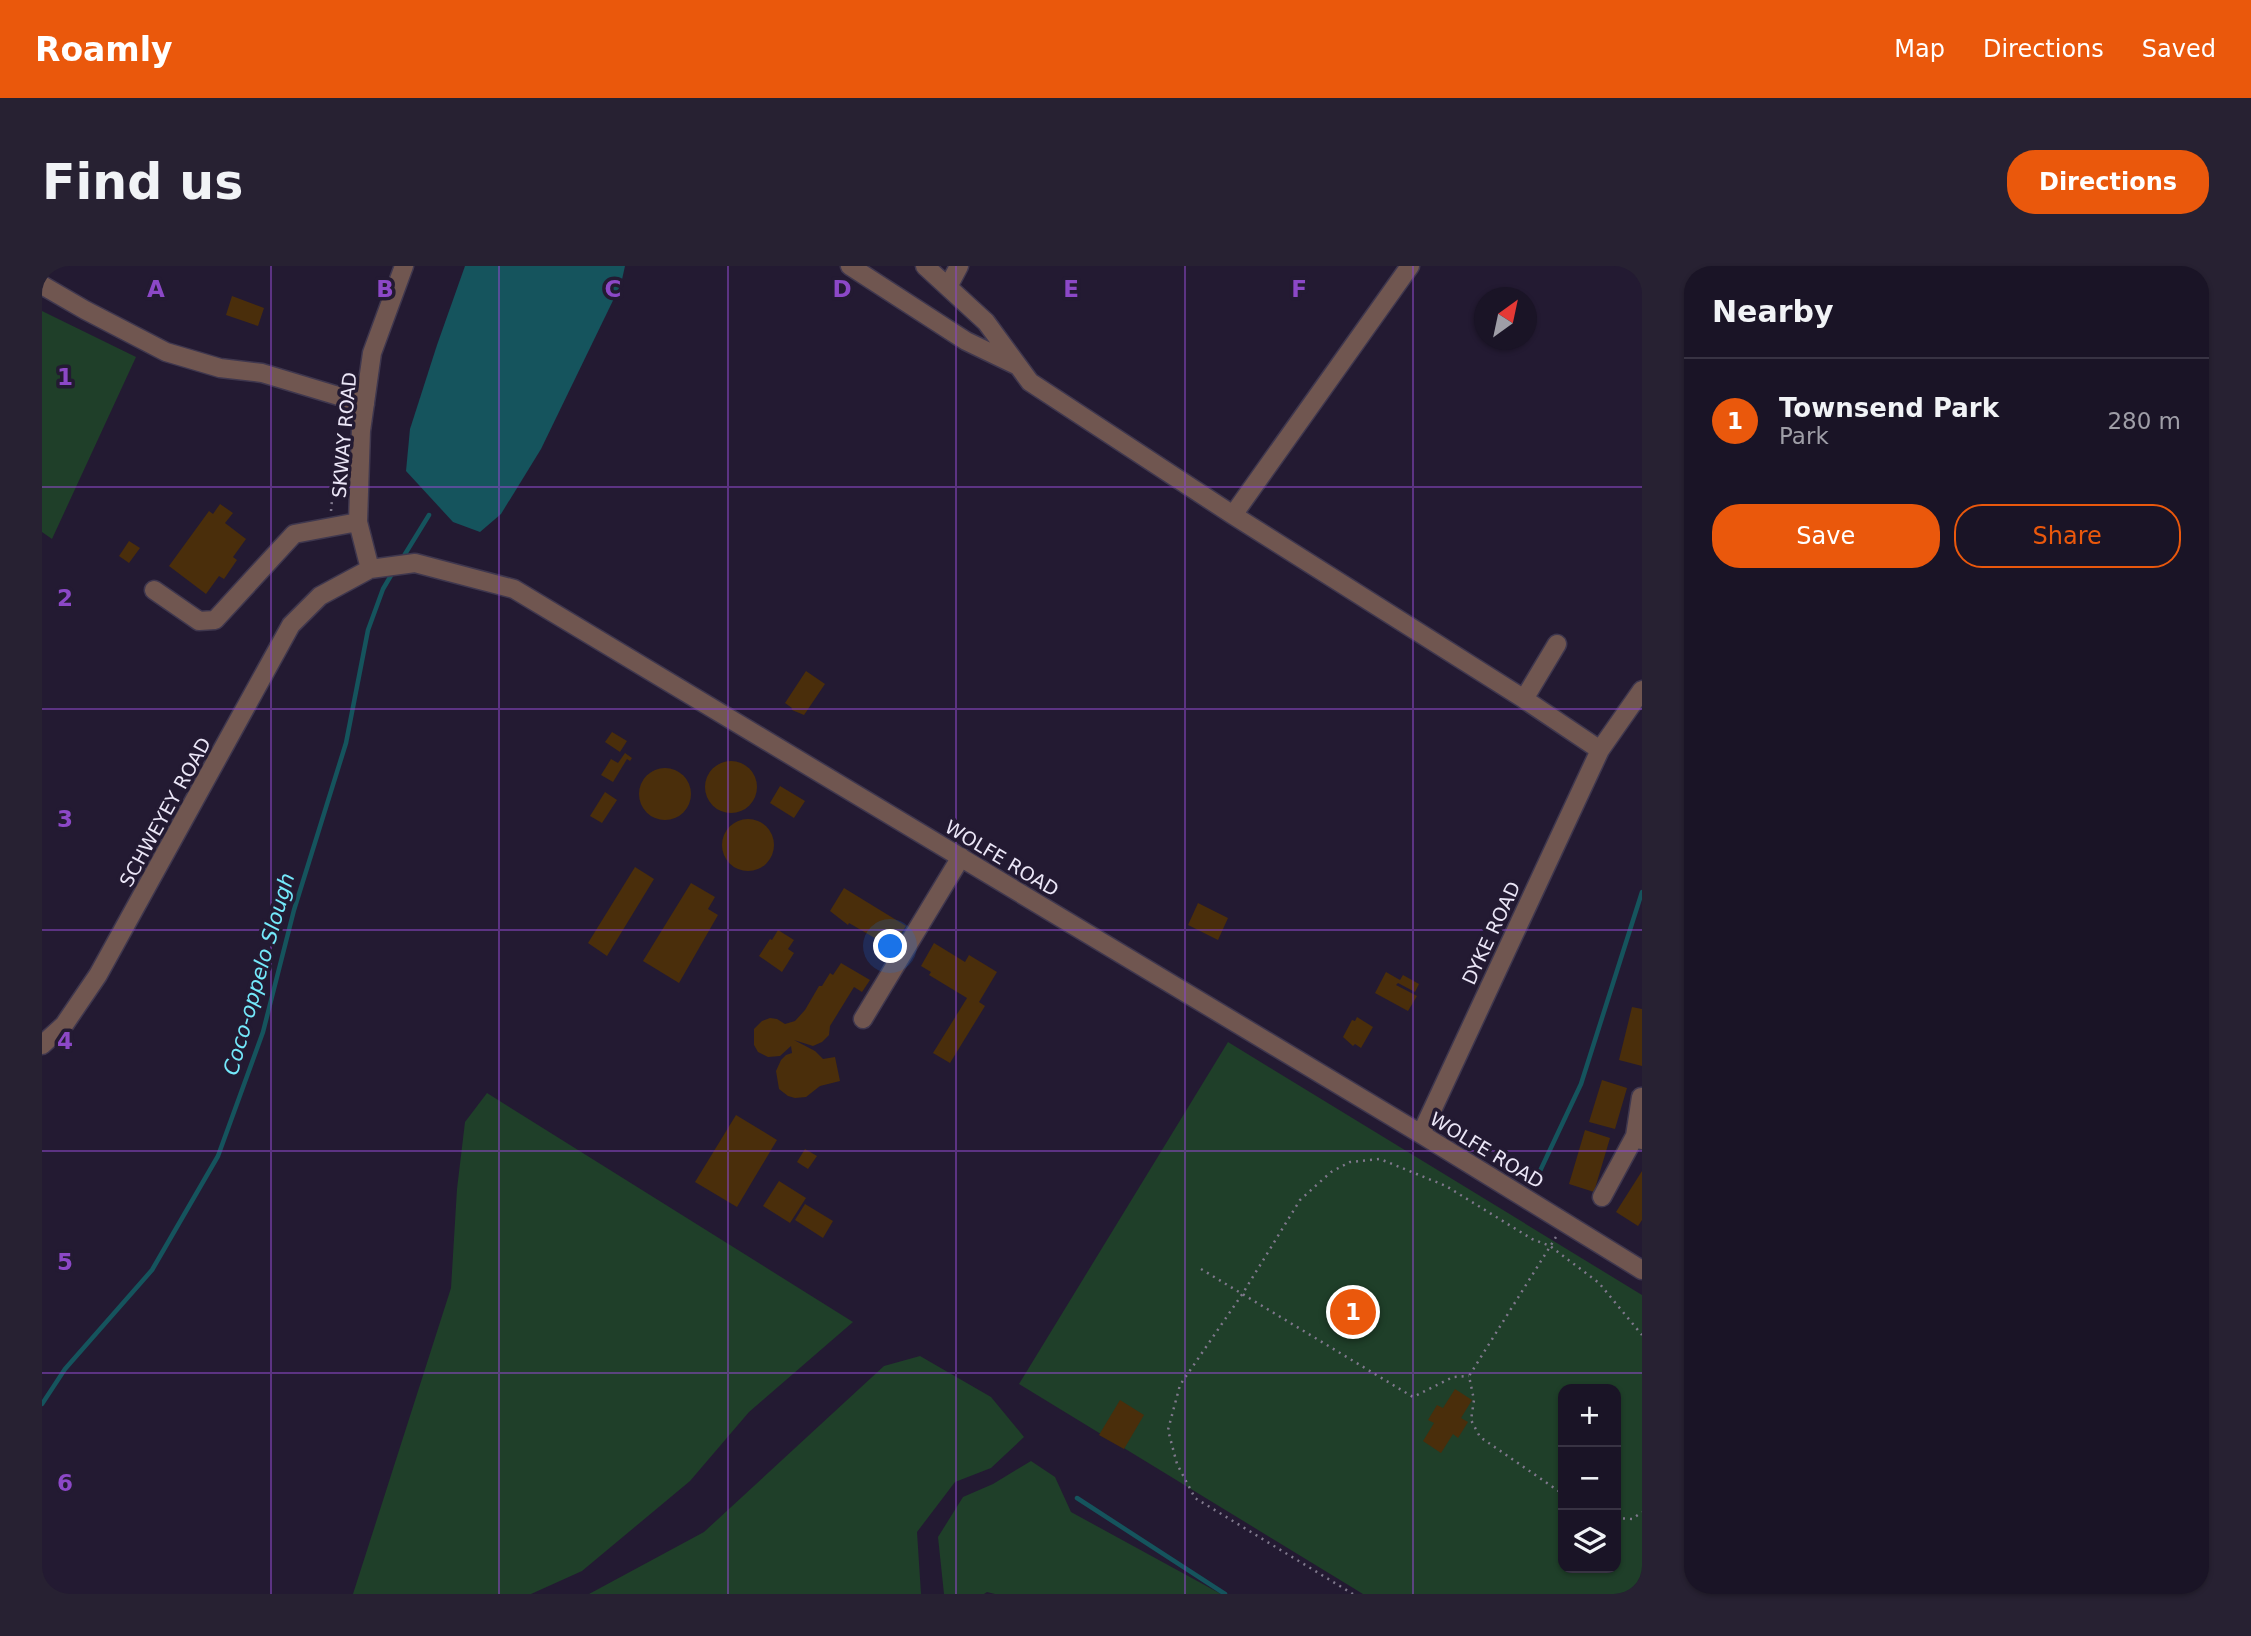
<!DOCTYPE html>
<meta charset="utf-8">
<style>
:root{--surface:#1a1426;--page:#272132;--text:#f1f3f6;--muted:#9f9ea7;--line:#383343;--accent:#ea580c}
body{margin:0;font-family:"DejaVu Sans",sans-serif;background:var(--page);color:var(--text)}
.controls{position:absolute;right:21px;bottom:21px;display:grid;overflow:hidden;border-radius:14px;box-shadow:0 2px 5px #0004}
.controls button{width:63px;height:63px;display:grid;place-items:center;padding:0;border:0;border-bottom:2px solid var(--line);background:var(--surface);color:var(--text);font:35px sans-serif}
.compass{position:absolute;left:1432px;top:21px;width:63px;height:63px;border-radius:50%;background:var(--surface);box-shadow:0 2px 5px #0004;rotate:33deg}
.you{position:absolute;left:849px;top:681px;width:24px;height:24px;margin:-18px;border:5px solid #fff;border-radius:50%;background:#1a73e8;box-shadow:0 0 0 10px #1a73e833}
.badge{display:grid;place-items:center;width:46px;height:46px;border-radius:50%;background:var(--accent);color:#fff;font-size:23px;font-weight:700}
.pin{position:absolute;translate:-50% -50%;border:4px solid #fff;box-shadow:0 2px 7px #0006}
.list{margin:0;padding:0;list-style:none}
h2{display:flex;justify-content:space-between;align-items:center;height:91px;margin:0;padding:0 28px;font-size:30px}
h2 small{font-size:23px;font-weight:400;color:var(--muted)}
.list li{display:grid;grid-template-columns:46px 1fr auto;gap:21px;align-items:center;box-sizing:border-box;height:126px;padding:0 28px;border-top:2px solid var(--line)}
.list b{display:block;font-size:26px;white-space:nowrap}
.list p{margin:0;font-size:23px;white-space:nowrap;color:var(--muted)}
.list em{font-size:23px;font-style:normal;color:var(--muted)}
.actions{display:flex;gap:14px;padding:21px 28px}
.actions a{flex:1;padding:16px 0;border:2px solid var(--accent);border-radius:28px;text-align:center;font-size:24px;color:var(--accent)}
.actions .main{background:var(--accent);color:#fff}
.icon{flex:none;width:38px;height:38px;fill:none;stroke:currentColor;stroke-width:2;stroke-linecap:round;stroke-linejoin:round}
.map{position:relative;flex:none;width:1600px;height:1328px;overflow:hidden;border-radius:28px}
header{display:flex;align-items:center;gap:42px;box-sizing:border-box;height:98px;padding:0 35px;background:var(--accent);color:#fff}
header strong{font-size:33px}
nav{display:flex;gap:38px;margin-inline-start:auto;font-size:24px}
.intro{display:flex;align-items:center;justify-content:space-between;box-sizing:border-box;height:168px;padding:0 42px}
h1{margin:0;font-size:49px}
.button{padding:18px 32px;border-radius:28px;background:var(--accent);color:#fff;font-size:24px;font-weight:700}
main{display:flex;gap:42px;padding:0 42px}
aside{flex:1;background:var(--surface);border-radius:28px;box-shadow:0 2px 5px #0004}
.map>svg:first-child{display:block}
</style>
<header>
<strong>Roamly</strong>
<nav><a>Map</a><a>Directions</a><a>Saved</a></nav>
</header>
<div class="intro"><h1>Find us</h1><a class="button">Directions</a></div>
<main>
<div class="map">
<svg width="1600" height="1328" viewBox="0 0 1600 1328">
<rect width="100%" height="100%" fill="#231a32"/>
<path fill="#1f3f29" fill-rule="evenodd" d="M0 45 94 91 10 273 0 266Z
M1186 776 1600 1029V1328H1321L977 1118ZM1521 1123H1574V1302H1521Z
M445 827 811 1056 707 1146 648 1215 540 1305 489 1328H311L409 1022 415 923 423 856Z
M878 1090 949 1131 982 1171 949 1202 913 1216 875 1266 879 1328H547L662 1266 842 1100Z
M989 1195 1013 1211 1029 1246 1179 1328H953L945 1326 942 1328H902L896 1271 921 1231 951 1218Z"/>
<path fill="#15545d" d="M423 0H583L579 18 499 183 459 248 438 266 411 256 364 205 368 163 395 79Z"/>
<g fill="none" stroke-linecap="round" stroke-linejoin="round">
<path stroke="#15545d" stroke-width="4.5" d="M360 293 387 249
M1498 905 1539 818 1600 626
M0 1138 23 1103 110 1004 176 890 221 766 252 644 304 477 326 364 341 323 351 306
M1035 1232 1183 1328"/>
</g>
<path fill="#4a2e0b" d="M190 30 222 42 216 60 184 49Z
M178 238 191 247 183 257 204 273 191 291 195 294 182 313 177 310 164 328 127 300 167 245 171 248Z
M87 275 98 282 87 297 77 290Z
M764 405 783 418 762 449 750 444V442L743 437Z
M570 466 585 475 578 486 563 476Z
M583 487 590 492 588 495 585 493 571 516 559 509 569 493 576 497Z
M663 521a26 26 0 1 1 52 0a26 26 0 1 1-52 0Z
M597 528a26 26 0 1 1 52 0a26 26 0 1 1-52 0Z
M738 520 763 535 752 552 728 537Z
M563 526 575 534 560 557 548 550Z
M680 579a26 26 0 1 1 52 0a26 26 0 1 1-52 0Z
M593 601 612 613 565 690 546 677Z
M649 617 673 631 666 643 676 649 637 717 601 695Z
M802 622 864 660 850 682 807 657 806 659 788 645Z
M1156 637 1186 652 1176 674 1146 659Z
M736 664 752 674 746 683 752 687 740 706 717 690 728 673 730 674Z
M892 677 923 696 927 689 955 706 937 736 943 740 908 797 891 787 925 732 887 709 889 706 879 700Z
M799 697 828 714 820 726 812 721 788 760 787 769 780 776 771 780 752 774 773 785 781 793 793 791 798 815 778 820 764 831 753 832 746 830 737 823 734 805 739 794 744 789 750 787 749 780 738 790 726 791 716 786 712 779V763L720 755 728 752 735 753 743 758 753 755 763 744 777 720H780L788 707 791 709Z
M1344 706 1358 714 1361 709 1377 718 1373 726 1356 717 1354 719 1375 730 1366 745 1333 727Z
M1590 741 1600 743V800L1577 794Z
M1315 751 1331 761 1319 782 1313 778 1311 780 1301 771 1310 754 1313 755Z
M1560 814 1585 822 1573 863 1547 856Z
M694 849 735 874 695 941 653 916Z
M1543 864 1568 872 1552 926 1527 918Z
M763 883 775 890 766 903 755 896Z
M1600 905V954L1596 960 1574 946Z
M737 915 764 932 748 957 721 940Z
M763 938 791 955 781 972 753 954Z
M1413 1123 1430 1134 1419 1152 1426 1156 1416 1172 1411 1168 1399 1187 1381 1175 1392 1157 1386 1154 1395 1139 1401 1142Z
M1078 1134 1102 1149 1082 1183 1057 1169Z"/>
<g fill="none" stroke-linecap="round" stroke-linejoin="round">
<defs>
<path id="minor" d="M808 0 924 75 974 99
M883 0 944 56 988 116 1191 249 1482 433 1558 484
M0 19 43 44 124 86 178 102 220 107 323 138
M906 21 917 0
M1191 249 1368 0
M328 303 316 256 319 165 330 87 362 0
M112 324 157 355 173 354 252 268 316 256
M1482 433 1515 378
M821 753 919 591
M0 779 22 759 56 709 249 359 278 330 328 303 373 297 472 323 1379 868 1600 1004
M1599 831 1593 870 1600 874
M1379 868 1558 484 1600 424
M1560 931 1593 870"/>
</defs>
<use href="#minor" stroke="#3f374e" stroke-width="21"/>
<path stroke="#7f788c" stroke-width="2.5" stroke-dasharray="2 5" stroke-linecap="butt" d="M289 245 294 190 302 148
M1514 971 1427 1110 1432 1134 1429 1154 1438 1171 1521 1228
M1159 1003 1371 1131 1411 1111 1427 1110
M1574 1252 1590 1253 1600 1246
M1311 1328 1153 1232 1135 1198 1126 1164 1138 1119 1201 1027 1258 934 1289 906 1308 896 1338 893 1404 920 1490 973 1508 980 1557 1017 1600 1069"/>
<use href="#minor" stroke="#705650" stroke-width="18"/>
</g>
<path fill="none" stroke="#8c48c7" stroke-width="2" stroke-opacity="0.55" d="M229 0V1328M457 0V1328M686 0V1328M914 0V1328M1143 0V1328M1371 0V1328M0 221H1600M0 443H1600M0 664H1600M0 885H1600M0 1107H1600"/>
<g text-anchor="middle" stroke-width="7" stroke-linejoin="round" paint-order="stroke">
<g font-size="19" fill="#ebe6f7" stroke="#231a32">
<text transform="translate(302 169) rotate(-85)" y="7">SKWAY ROAD</text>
<text transform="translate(123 546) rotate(-61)" y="7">SCHWEYEY ROAD</text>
<text transform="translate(960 592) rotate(31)" y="7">WOLFE ROAD</text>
<text transform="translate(1449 667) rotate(-65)" y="7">DYKE ROAD</text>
<text transform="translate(1445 884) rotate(31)" y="7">WOLFE ROAD</text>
</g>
<g font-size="21" font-style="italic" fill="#74e9fb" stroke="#231a32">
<text transform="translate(217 708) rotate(-74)" y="7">Coco-oppelo Slough</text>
</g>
</g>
<g font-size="23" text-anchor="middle" font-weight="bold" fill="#8c48c7" stroke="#231a32" stroke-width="7" stroke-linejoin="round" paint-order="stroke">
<text x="114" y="31">A</text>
<text x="343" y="31">B</text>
<text x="571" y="31">C</text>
<text x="800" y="31">D</text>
<text x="1029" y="31">E</text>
<text x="1257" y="31">F</text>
<text x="23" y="119">1</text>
<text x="23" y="340">2</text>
<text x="23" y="561">3</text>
<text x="23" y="783">4</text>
<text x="23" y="1004">5</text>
<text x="23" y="1225">6</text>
</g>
</svg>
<div class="controls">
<button>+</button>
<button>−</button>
<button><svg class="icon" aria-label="layers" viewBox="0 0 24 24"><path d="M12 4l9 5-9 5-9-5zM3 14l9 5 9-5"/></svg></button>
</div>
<svg class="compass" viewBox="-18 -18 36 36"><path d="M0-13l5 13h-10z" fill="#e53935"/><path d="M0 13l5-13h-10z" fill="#9f9ea7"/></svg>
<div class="you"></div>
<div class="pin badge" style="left:1311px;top:1046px">1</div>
</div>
<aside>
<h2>Nearby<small></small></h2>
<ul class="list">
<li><span class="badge">1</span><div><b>Townsend Park</b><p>Park</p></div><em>280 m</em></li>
</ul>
<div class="actions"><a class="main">Save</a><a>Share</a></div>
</aside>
</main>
